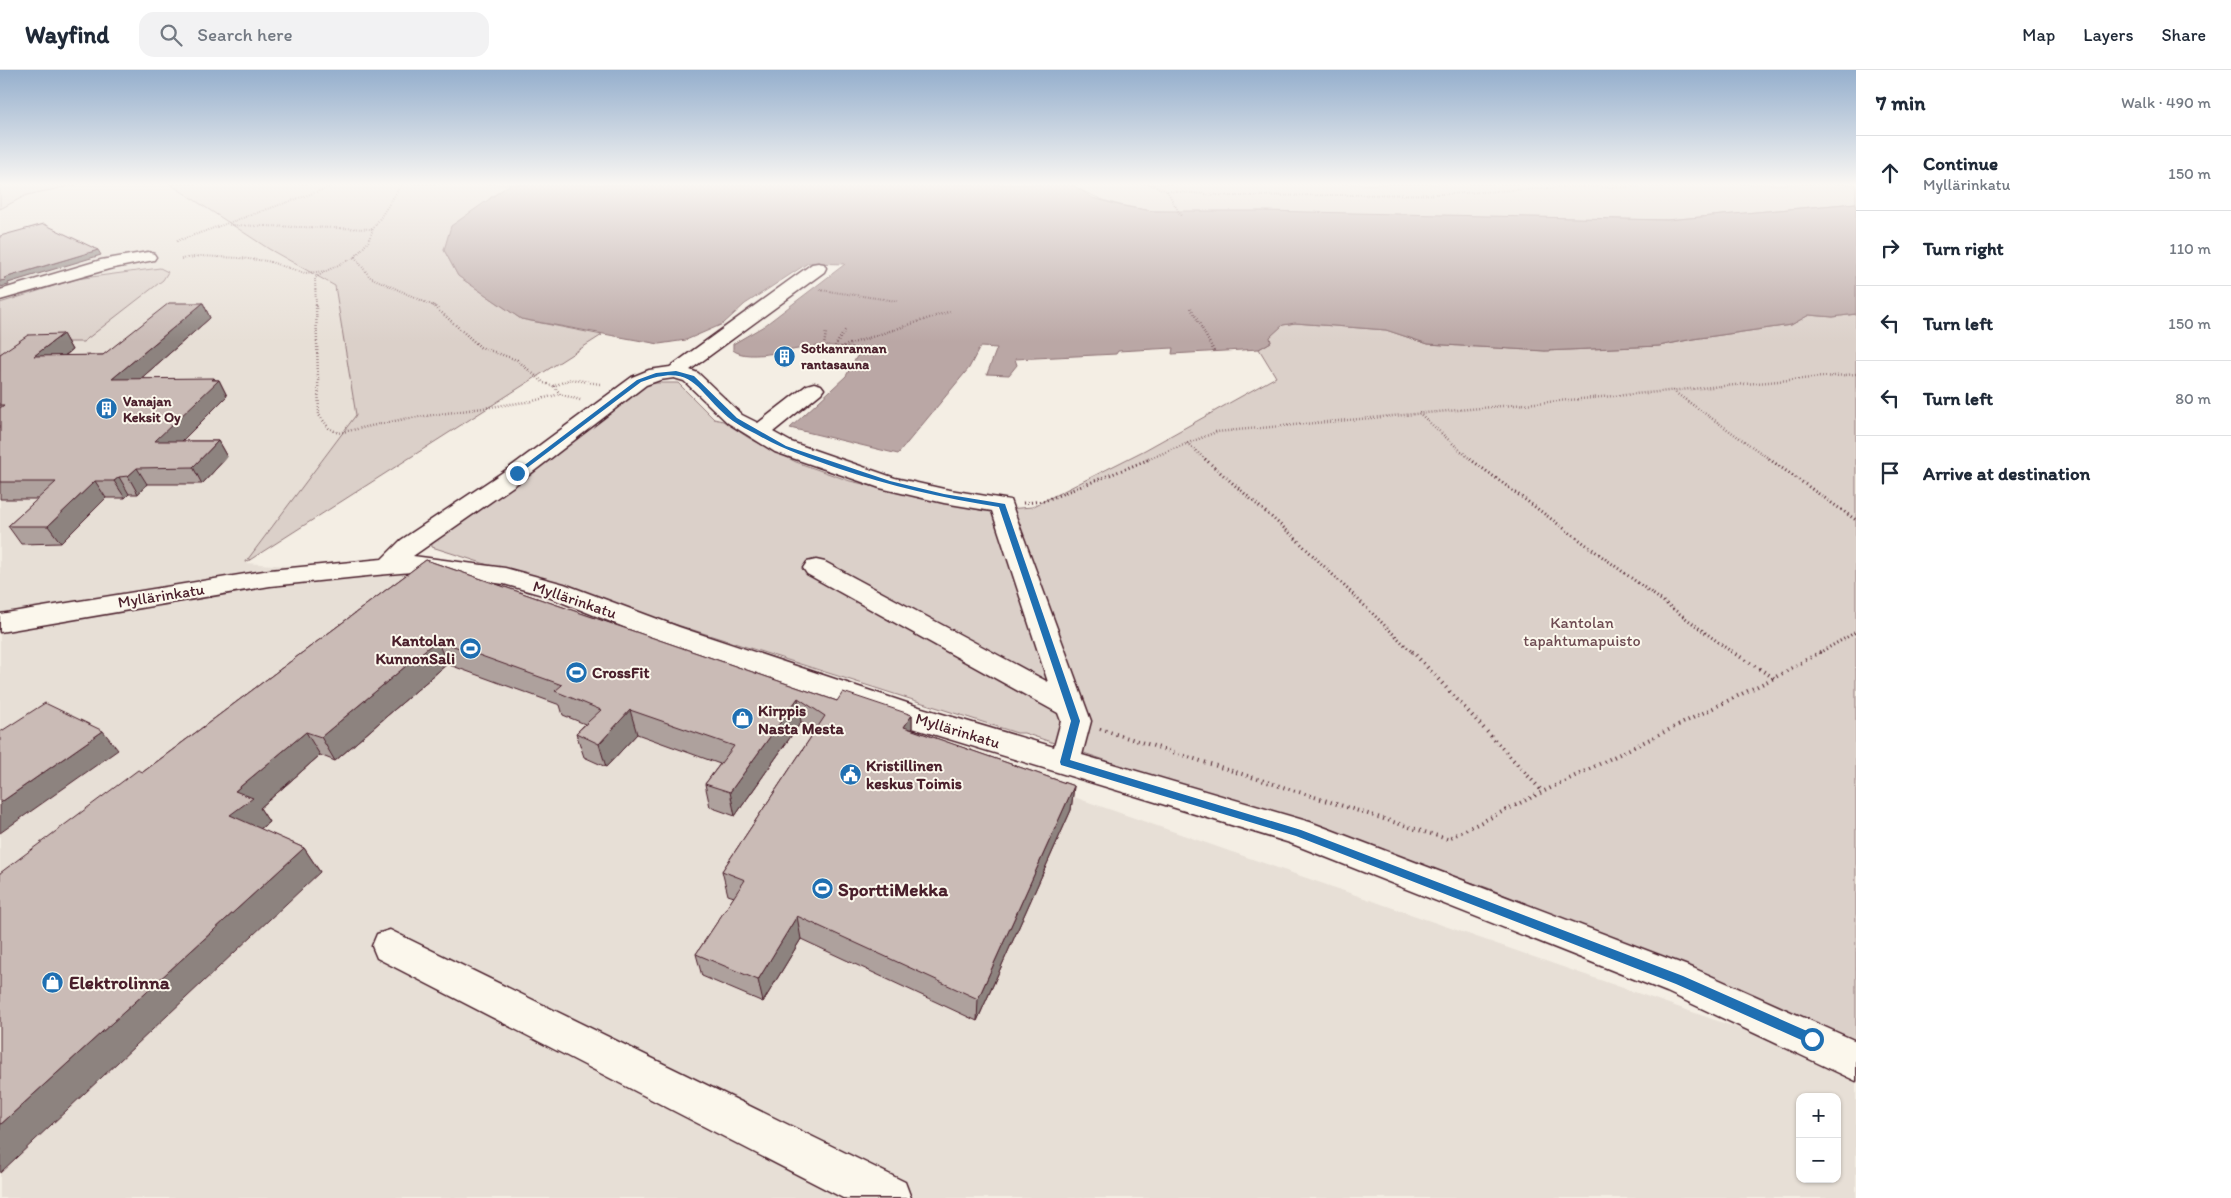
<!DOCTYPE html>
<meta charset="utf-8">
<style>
:root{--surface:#fff;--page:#f2f2f3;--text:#1f2937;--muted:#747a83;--line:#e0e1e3}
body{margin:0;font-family:Itim,sans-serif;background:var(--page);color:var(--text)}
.controls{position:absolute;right:15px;bottom:15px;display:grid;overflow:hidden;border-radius:10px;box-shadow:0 1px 4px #0004}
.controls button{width:45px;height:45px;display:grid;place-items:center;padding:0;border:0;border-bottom:1px solid var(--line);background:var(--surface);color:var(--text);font:25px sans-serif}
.stop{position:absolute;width:15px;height:15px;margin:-11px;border:4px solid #1f6fb2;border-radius:50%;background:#fff}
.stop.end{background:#1f6fb2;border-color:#fff;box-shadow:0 1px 5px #0008}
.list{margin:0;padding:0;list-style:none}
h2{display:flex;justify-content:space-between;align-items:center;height:65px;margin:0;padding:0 20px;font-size:21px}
h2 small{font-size:16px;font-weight:400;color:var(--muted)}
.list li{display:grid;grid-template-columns:32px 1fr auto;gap:15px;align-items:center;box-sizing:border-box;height:75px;padding:0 20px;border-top:1px solid var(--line)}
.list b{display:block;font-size:19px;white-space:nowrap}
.list p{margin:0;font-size:16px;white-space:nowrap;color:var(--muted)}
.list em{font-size:16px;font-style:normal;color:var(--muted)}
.icon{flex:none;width:28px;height:28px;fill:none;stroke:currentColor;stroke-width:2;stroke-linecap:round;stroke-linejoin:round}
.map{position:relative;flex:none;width:1856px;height:1128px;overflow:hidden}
header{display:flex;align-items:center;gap:30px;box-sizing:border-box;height:70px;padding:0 25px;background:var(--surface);border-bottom:1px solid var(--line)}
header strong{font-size:24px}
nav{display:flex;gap:28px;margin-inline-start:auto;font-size:18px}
.search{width:350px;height:45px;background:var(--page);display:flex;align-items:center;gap:12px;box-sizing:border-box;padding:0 18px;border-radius:15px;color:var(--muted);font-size:19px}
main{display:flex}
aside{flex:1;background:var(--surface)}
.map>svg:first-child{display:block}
</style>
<header>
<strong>Wayfind</strong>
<div class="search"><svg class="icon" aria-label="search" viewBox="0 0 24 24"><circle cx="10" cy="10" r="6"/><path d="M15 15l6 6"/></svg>Search here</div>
<nav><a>Map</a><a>Layers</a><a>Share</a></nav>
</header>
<main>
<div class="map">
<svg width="1856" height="1128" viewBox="0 0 1856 1128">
<rect width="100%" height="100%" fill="#f4eee4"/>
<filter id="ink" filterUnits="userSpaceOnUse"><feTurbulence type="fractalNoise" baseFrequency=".02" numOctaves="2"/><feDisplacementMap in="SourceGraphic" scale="10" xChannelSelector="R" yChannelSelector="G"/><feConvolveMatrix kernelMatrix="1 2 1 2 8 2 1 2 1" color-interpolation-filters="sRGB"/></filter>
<g filter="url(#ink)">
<path fill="#e7dfd6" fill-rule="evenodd" d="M79 114H129L134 117 153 114H170L269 179 335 216 356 345 245 493 438 506 1856 999V1128H0V139L27 125ZM1800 1027H1837V1109H1800Z"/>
<path fill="#dbd0c9" stroke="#92787a" d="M0 114H79L27 125 0 139Z
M170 114H511L491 127 444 180 458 206 521 249 602 265 245 493 356 345 335 216 269 179Z
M1071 114H1856V133L1667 150 1153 141C1120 136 1100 132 1071 114Z
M160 198 168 202 163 210 83 272H41L0 301V233L76 209Z
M1856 244V977L1488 818 1024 663H1017L432 477 431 468 609 334 649 313H678L714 349 723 351 749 368 796 392 850 411 984 441 1032 437 1145 380 1276 307 1259 279 1271 272 1269 267 1283 255 1295 253 1386 260 1428 274 1545 281 1659 276 1693 269 1791 255 1809 245 1833 247Z"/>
<path fill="#baa7a5" stroke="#8d7174" d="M511 114H1071L1093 128 1122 136 1153 141H1264L1667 150 1856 133V244L1833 247 1809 245 1791 255 1693 269 1659 276 1545 281 1428 274 1386 260 1295 253 1283 255 1270 267 1271 272 1259 279 1172 284 1173 278 1118 281 1116 284 1015 289 1017 295 1009 305 987 304 997 278 980 277 969 298 898 384 790 358 846 306 861 279C847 277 832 275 818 276 798 277 748 293 733 280V274L764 256 845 194 808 193 745 234 723 254 686 270 659 274 521 249 458 206 444 180 451 156Z"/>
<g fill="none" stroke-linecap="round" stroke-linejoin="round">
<defs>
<path id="minor" d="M148 182 154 184 156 187 154 190 109 199 0 230V220L101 190Z
M818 193 824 194 826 198 824 202 690 300 698 303 742 345 758 353 807 315 814 313 821 315 824 319 821 323 773 362 791 372 895 408 944 419 1010 430 1091 651 1082 685 1310 752 1693 898 1856 971V1011L1667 922 1290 773 903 655 659 571 546 526 504 514 412 502 377 505 270 516 0 562V544L270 500 382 489 401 470 509 398 632 307 649 300 670 297 812 194ZM674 308 684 311 728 353 775 382 880 418 944 433 992 441 1048 612 825 492 816 490 807 492 803 498 807 504 1058 643 1061 651 1054 677 922 638 679 557 564 514 505 498 413 486 525 408 646 315 660 310Z
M390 860 905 1112 911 1128H843L377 888 372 876 377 864Z"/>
</defs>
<use href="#minor" stroke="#4a1f2b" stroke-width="3"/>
<path stroke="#4a1f2b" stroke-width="2" stroke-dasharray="0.5 2" stroke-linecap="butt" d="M1149 114 1167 121 1231 126 1447 124 1564 117H1676L1703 114
M1167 121 1181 146
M229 155 372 159
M177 171 339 114
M355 187 370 207 436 237
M181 189 201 186 240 188 267 191 305 203 326 201 355 187 368 172 373 159 402 114
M820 220 897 231
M316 237 315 208 326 201"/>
<path stroke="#4a1f2b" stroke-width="2.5" stroke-dasharray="0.5 2.5" stroke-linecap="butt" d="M316 235 319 345 329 358 338 363 404 349 533 331 560 324
M433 235 480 277 517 290 544 313 554 316
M1191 238 1215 283
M824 276 826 262
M835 276 846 259
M841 277 951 241
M1673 321 1771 390
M580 330 560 324 554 316 571 309 600 314
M1419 343 1471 390
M1187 373 1206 390
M1146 390 1216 362 1856 304"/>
<path stroke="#4a1f2b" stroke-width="3" stroke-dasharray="1 3" stroke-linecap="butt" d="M1205 389 1293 466 1413 583
M1470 389 1733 583
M1769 389 1856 450
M1023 433 1044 431 1150 389
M1819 583 1856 562"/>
<path stroke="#4a1f2b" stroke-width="4" stroke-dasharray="1 4.5" stroke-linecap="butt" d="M1412 581 1543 722
M1731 581 1774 608
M1100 659 1447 769 1774 608 1822 581"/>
<use href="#minor" fill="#fbf7ec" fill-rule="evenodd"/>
</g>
<path fill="#aea19d" stroke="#4a1f2b" d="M203 233 210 248 140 309 219 310 227 326 182 371H218L227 387 202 414H147L138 424H129L125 428H106L61 473 21 474 8 456 38 429H0V284L63 264 72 280 65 286 103 285Z
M426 490 837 631 912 645V660L1074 716 1071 740 977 951 801 869 763 932 702 906 696 884 734 827 728 825 722 801 815 661 801 652 735 746 710 737 705 714 720 694 637 664 606 697 584 687 576 663 585 654 563 645 560 635 447 594 335 691 320 685 260 738 269 752 260 759 304 778 320 802 143 702Z"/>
<path fill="#8d837f" stroke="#4a1f2b" d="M98 180 101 185 8 213 9 215 0 217V211L4 208Z
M203 233 210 248 122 325 112 309Z
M63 264 72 280 44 301 34 286Z
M214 308 217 312 219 310 227 326 165 388 155 371Z
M218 371 227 387 202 414 193 397Z
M137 398 147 414 138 424 128 406Z
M119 407 129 424 125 428 114 411Z
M95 411 106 428 61 473 48 456Z
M437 570 447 594 335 691 321 667Z
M798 628 801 652 735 746 730 722Z
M630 640 637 664 606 697 599 674Z
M912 645V668L904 657Z
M103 661 118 680 0 763V733Z
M306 662 320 685 260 738 269 752 247 769 230 745 235 721Z
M1074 716 1071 740 977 951 978 929Z
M304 778 320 802 0 1103V1055Z
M797 846 801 869 763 932 758 910Z"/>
<path fill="#cabbb6" stroke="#4a1f2b" d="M44 154 98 180 4 208 6 210 0 211V166Z
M169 233H203L112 309 214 308 212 310H219L155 371H218L193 397 137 398 128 406 119 407 114 411H95L48 456H8L56 412H0V338L4 335H0V284L28 265 63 264 34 286 103 285Z
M426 490 837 631 843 622 912 645 904 657 1074 716 978 929 797 846 758 910 696 884 745 810 722 801 825 646 798 628 730 722 705 714 734 676 630 640 599 674 576 663 601 640 555 621 562 615 437 570 321 667 306 662 235 721 253 728 230 745 304 778 0 1055V803L138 700 143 702Z
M45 633 103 661 0 733V662Z"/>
</g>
<linearGradient id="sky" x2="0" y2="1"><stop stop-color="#95afcd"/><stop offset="0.42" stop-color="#faf7f3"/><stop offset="1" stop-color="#faf7f3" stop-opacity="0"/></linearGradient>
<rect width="1856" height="272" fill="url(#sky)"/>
<path fill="#1f6fb2" d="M676 301 694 306 737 348 786 376 890 411 944 424 1005 434 1080 651 1070 690 1301 760 1683 906 1816 965 1818 969 1816 973 1812 975 1808 973 1676 914 1296 766 1061 695 1060 692 1071 651 999 437C943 428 890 416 837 398 808 388 782 379 756 364 748 360 740 356 733 351 696 323 696 291 641 312L519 404 514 403 637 310 656 303Z"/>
<defs>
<symbol id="building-disc" viewBox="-11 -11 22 22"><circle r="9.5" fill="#1f6fb2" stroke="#fbf7ec"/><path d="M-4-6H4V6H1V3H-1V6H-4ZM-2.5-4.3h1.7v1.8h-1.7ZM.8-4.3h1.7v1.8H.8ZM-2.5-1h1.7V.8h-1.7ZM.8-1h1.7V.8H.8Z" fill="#fff"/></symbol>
<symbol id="stadium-disc" viewBox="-11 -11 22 22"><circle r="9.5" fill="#1f6fb2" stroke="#fbf7ec"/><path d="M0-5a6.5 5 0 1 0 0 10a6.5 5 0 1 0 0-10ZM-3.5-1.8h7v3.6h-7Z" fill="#fff"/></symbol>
<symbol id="shop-disc" viewBox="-11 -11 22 22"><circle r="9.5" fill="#1f6fb2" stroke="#fbf7ec"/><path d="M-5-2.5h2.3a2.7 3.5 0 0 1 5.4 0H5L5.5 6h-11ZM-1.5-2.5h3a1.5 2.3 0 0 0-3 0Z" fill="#fff"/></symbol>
<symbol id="civic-disc" viewBox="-11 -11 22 22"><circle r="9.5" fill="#1f6fb2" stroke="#fbf7ec"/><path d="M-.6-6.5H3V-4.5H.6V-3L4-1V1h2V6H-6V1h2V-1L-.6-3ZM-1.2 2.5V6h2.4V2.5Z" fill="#fff"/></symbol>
</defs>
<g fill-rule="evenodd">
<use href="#building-disc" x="772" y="274" width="25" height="25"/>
<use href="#building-disc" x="94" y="326" width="25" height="25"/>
<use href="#stadium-disc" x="458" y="566" width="25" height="25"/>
<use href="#stadium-disc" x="564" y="590" width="25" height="25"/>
<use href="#shop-disc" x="730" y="636" width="25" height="25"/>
<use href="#civic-disc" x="838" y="692" width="25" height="25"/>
<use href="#stadium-disc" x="810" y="806" width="25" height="25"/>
<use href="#shop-disc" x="40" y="900" width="25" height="25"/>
</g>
<g text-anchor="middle" stroke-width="4" stroke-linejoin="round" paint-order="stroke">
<g font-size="14" font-weight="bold" fill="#4a1f2b" stroke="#fbf7ec" text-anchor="start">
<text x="801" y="283">Sotkanrannan<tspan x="801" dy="16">rantasauna</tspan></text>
<text x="123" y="336">Vanajan<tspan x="123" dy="16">Keksit Oy</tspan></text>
</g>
<g font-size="16" fill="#4a1f2b" stroke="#fbf7ec">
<text transform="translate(161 525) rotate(-9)" y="6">Myllärinkatu</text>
<text transform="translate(575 529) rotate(19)" y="6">Myllärinkatu</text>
<text transform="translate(958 660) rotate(17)" y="6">Myllärinkatu</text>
</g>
<g font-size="16" fill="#6e4b52" stroke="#fbf7ec">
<text x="1582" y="558">Kantolan<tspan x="1582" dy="18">tapahtumapuisto</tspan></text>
</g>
<g font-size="16" font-weight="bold" fill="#4a1f2b" stroke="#fbf7ec" text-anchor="start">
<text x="455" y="576" text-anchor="end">Kantolan<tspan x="455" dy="18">KunnonSali</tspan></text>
<text x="592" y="608">CrossFit</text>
<text x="758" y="646">Kirppis<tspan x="758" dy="18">Nasta Mesta</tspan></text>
<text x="866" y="701">Kristillinen<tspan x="866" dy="18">keskus Toimis</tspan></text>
</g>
<g font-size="19" font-weight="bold" fill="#4a1f2b" stroke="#fbf7ec" text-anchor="start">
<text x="838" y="826">SporttiMekka</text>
<text x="69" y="919">Elektrolinna</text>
</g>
</g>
</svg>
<div class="controls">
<button>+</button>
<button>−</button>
</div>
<div class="stop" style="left:1812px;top:969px"></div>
<div class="stop end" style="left:517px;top:403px"></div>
</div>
<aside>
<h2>7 min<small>Walk · 490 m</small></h2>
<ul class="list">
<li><svg class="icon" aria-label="ahead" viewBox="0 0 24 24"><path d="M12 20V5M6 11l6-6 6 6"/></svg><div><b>Continue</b><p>Myllärinkatu</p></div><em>150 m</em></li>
<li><svg class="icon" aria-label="right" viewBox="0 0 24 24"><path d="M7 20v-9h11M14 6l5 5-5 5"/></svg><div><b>Turn right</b></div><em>110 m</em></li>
<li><svg class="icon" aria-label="left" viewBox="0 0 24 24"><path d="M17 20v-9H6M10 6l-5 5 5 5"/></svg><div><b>Turn left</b></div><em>150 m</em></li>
<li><svg class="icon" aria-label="left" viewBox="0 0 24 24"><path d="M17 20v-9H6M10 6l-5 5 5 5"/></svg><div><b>Turn left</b></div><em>80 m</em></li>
<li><svg class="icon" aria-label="arrive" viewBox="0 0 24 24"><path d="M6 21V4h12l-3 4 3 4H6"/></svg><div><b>Arrive at destination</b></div></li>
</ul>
</aside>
</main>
